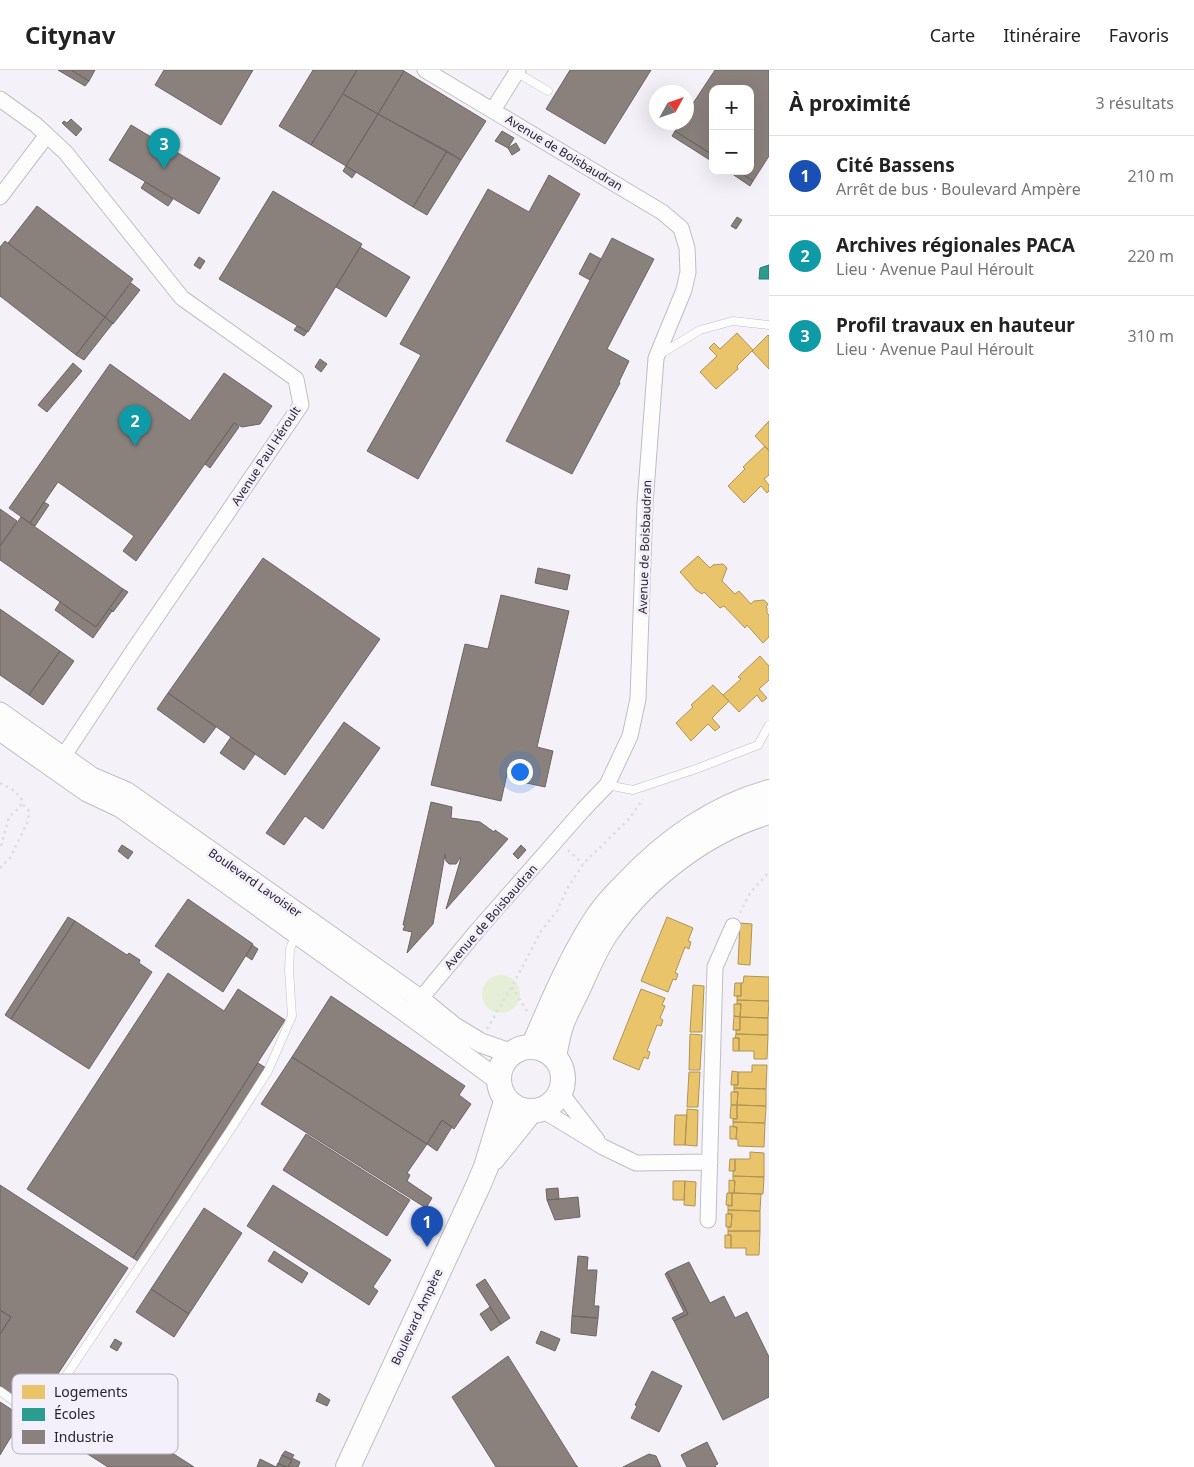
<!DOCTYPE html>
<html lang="fr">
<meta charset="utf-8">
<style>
:root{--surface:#fff;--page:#f2f2f2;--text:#222;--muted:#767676;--line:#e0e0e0;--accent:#7c3aed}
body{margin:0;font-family:"Noto Sans",sans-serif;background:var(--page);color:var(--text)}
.controls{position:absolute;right:15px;top:15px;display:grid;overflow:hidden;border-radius:10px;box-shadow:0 5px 20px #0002}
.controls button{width:45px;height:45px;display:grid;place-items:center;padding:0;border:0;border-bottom:1px solid var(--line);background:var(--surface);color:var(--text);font:25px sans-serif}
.compass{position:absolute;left:649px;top:15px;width:45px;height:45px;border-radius:50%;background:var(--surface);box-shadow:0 5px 20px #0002;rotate:50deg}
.you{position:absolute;left:519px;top:701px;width:18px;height:18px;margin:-12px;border:4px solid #fff;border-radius:50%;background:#1a73e8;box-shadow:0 0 0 8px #1a73e833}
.badge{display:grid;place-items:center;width:32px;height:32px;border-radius:50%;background:var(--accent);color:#fff;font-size:16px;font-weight:700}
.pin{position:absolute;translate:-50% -41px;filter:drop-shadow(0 1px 2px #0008)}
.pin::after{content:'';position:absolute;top:26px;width:18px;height:15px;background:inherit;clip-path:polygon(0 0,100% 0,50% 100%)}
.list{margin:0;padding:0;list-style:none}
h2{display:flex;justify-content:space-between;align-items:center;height:65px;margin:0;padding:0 20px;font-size:21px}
h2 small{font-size:16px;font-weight:400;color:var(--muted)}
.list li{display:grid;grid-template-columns:32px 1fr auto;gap:15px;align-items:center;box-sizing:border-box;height:80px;padding:0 20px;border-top:1px solid var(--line)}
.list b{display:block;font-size:19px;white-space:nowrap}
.list p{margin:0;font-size:16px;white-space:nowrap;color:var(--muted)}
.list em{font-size:16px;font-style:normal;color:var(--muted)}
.map{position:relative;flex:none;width:769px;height:1397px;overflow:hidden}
header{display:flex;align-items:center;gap:30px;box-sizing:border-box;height:70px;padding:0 25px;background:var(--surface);border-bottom:1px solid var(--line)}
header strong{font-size:24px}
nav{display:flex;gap:28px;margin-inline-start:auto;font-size:18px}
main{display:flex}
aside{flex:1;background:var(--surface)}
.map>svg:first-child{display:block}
</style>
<header>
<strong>Citynav</strong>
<nav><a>Carte</a><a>Itinéraire</a><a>Favoris</a></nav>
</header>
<main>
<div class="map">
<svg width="769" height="1397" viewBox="0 0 769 1397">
<rect width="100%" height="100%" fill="#f4f2f8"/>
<path fill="#e5efd8" d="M482 924a19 19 0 1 1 38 0a19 19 0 1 1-38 0Z"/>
<path fill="#e9c46a" stroke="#af9458" d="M737 263 753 280 737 296 738 299 716 319 700 302 717 286 709 278 714 273 720 279Z
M768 265 769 266V299L752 281Z
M769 351V381L755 366Z
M765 376 769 381V405L764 409 769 415V421L767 423 761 416 744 433 728 416 745 399 743 397 747 393Z
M698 486 710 498 713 495 723 494 727 498 722 511 735 524 739 521 751 534 754 531 764 530 768 534 766 537 767 538V543L769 545V567L763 573 747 555 745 558 724 536 720 538 704 522 702 524 696 520 680 502Z
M760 586 769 596V610L759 619 767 628 762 632 757 625 739 642 723 625 741 609 738 607Z
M713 615 729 631 712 648 720 657 715 661 708 654 691 671 676 653 693 637 691 635Z
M667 847 693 858 688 871 691 872 689 879 685 877 675 903 678 904 676 910 673 909 668 922 641 911Z
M740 853 752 854 750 895 738 894Z
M744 906 769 907V931L737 930V926H741V913H743Z
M735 913H741V926H734Z
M693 915 704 916 702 962H690Z
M641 919 665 928 662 935 665 936 660 948 663 950 661 956 657 955 647 981 650 982 648 989 644 987 639 1000 613 989Z
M737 930 769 931 768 948 740 947 741 934H737Z
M734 934H741L740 947 734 946Z
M734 946 740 947V960H733Z
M740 947 768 948V965L736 964V960H740Z
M690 964 702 965 700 1000H689Z
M736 964 768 965 767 989H754V981H739V968H735Z
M733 968H739V981H733Z
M752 995H767L766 1019 734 1018V1015H738V1002H752Z
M732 1001 738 1002V1015H731Z
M689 1002H700L698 1037H687Z
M734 1018 766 1019V1036L737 1035 738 1022H734Z
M731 1022H738L737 1035H731Z
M731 1035H737V1049L730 1048Z
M737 1035 766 1036 765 1053 733 1052V1049H737Z
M687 1039 698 1040 697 1076 685 1075Z
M675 1045H687L685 1075H674Z
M733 1052 765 1053 764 1077 738 1076V1070L736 1069 737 1057H733Z
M730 1056 737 1057 736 1069H730Z
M750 1082 764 1083V1107L733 1106V1101H735V1089H750Z
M730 1089H735V1101H729Z
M733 1106 764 1107 763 1124 734 1123 735 1111 733 1110Z
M729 1110 735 1111 734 1123H729Z
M673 1111H685L684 1130H673Z
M685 1111 696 1112 695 1136 684 1135Z
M727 1123H732V1136L726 1135Z
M732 1123 761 1124 760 1141 728 1140V1135L732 1136Z
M728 1140 760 1141V1161H728V1157H731L732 1144H728Z
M726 1144H732L731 1157H726Z
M728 1161H760L759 1185H746V1178H731V1165H728Z
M725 1165H731V1178H725Z"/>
<path fill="#2a9d8f" stroke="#297872" d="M769 195V209H759L760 198Z"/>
<path fill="#8a817c" stroke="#6d6565" d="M58 0H71L89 11 85 16Z
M71 0H95L89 11Z
M164 0H253L221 55 155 15Z
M313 0H357L311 75 279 56Z
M357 0H401L404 1 378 44 343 24Z
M570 0H651L605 74 546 39Z
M715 0H769V86L753 111 738 101H750V19H713V85L675 61 681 52H686V44Z
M404 1 486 51 461 90 378 44Z
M343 24 378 44 346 96 311 75Z
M378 44 447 81 413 137 346 96Z
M71 49 82 59 76 66 62 53 64 51 67 53Z
M131 55 220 108 199 144 109 90Z
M502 61 514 68 508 78 495 71Z
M675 61 713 85V92L672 66Z
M516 73 520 80 512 85 508 78Z
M447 81 461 90 427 145 413 137Z
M346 96 356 102 352 108 343 101Z
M728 101H738L753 111 750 116Z
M549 105 580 124 418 409 367 381 421 285 400 274 488 119 529 142Z
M145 112 173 129 168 136 141 118Z
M273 121 362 174 308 262 219 209Z
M37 136 133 209 105 247 8 173Z
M737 147 742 150 736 159 731 156Z
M612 168 654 189 607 279 629 291 619 312 620 313 572 404 506 371Z
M5 171 105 247 76 285 0 226V177Z
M360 177 410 207 386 247 336 217Z
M590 183 601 189 590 210 579 204Z
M199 187 205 191 200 199 194 195Z
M131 213 140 220 113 254 105 247Z
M105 247 113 253 84 290 76 285Z
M297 256 307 262 304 266 294 260Z
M320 289 327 294 321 302 315 297Z
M73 293 82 301 47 342 38 335Z
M110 294 190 351 224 303 272 336 260 354 242 357 234 353 136 491 123 481 134 466 58 412 30 453 9 438Z
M234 353 239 357 210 398 205 394Z
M44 432 49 435 35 456 30 453Z
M0 439 17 451 0 476Z
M21 447 123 519 96 557 0 490V476Z
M263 488 380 569 285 705 168 623Z
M538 498 570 505 567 520 535 513Z
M123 519 128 522 113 542 112 541 109 539Z
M501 525 569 541 537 677 553 681 545 717 522 712 526 700 509 695 501 731 431 715 465 574 488 579Z
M60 532 96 557 109 539 112 541 93 568 55 540Z
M0 539 60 581 29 625 0 605Z
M60 581 74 591 43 635 29 625Z
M168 623 216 657 204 673 157 639Z
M344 652 380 678 323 759 305 746 284 775 266 763Z
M231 667 255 684 244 700 220 683Z
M431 732 452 737 451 748 480 752 494 762 495 760 508 769 446 839 461 788H460L456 794H449L446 791 445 784 433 854 407 883 412 862 403 860 405 855H403Z
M122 775 133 782 128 789 118 781Z
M521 775 526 780 518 789 513 784Z
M188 829 253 874 223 922 155 876Z
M68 847 75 851 11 949 5 945Z
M75 851 127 885 129 883 140 890 139 893 152 902 89 999 11 949Z
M252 875 258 879 252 890 246 886Z
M168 903 224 941 238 919 285 950 133 1188 27 1119Z
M331 926 465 1016 459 1025 471 1034 454 1059 442 1050 427 1074 292 987Z
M292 987 427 1074 407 1103 410 1105 407 1111 432 1128 426 1138 261 1034Z
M258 993 266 998 141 1193 133 1188Z
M442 1050 452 1057 437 1081 427 1074Z
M306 1064 410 1130 387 1166 283 1100Z
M0 1115 128 1198 42 1328 25 1334 0 1318V1264L11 1247 0 1240Z
M273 1115 391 1190 373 1217 378 1221 369 1235 247 1156Z
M558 1118 559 1129 547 1130 546 1119Z
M578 1127 580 1147 555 1150 547 1130Z
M204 1138 242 1163 189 1244 151 1219Z
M274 1181 308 1203 302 1213 268 1191Z
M578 1186 588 1187 587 1200H597L594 1236H599L598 1248 572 1246Z
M689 1192 710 1233 724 1226 735 1248 747 1242 769 1287V1327L723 1350 674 1251 688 1244 667 1202Z
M667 1202 688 1244 674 1251 672 1248 684 1242 665 1204Z
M485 1209 510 1248 501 1254 476 1215Z
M151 1219 189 1244 174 1267 136 1242Z
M490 1237 501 1254 491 1261 480 1244Z
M0 1240 11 1247 0 1264Z
M572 1246 598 1248 596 1266 571 1263Z
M541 1261 560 1269 555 1281 536 1273Z
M115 1269 122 1273 117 1281 110 1277Z
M508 1286 576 1395 578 1397H496L452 1327Z
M652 1301 682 1316 659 1362 631 1348 637 1336 635 1335Z
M76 1320 127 1354 194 1397H108L50 1360Z
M319 1323 330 1330 327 1336 316 1331Z
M0 1332 23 1347 0 1385Z
M707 1372 718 1394 715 1395 716 1397H687L681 1385Z
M285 1381 294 1385 292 1388 300 1392 298 1397H288L292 1390 282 1385Z
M649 1384 656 1386 661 1397H623Z
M282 1385 292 1390 288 1397 278 1394Z
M260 1389 276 1397 278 1393 286 1397H257Z"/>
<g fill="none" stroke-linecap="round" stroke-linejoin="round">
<defs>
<path id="service" d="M516 2 548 21
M659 285 700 260 733 251 769 255
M607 715 633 720 696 699 758 675 769 655
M0 1321 28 1341 38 1342 48 1333 231 1059 268 1001 292 946 289 900 290 879 296 863"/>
<path id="minor" d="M0 29 36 55 66 83 182 228 296 309 301 335 133 581 57 696
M493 40 518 0
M0 127 47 65
M408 944 476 862 583 740 607 715 630 666 638 629 645 434 656 288 684 220 688 202 687 178 681 158 662 142 425 0
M561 1023 597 1070
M542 1040 603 1077 636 1093 710 1092
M708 1150 715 897 733 856"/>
<path id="tertiary" d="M0 642 92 707 127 722 420 929 453 956 481 973 510 983
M0 661 87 722 121 738 408 944 498 1010"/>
<path id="primary" d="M499 1009a32 32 0 1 1 64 0a32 32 0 1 1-64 0Z
M533 977C551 935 569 892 593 854 601 840 613 827 624 816 664 773 712 738 769 722
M554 987C556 976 558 964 562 953 566 942 573 930 578 919 587 900 595 879 607 862 644 808 706 760 769 742
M493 1088 530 1042
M348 1397 478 1116 486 1097 506 1031"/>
</defs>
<use href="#service" stroke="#c0bdc5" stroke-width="9"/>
<use href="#minor" stroke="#c0bdc5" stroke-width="17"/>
<use href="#tertiary" stroke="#c0bdc5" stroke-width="21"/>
<use href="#primary" stroke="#c0bdc5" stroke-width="26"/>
<path stroke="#dededf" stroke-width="2.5" stroke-dasharray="2.5 4" stroke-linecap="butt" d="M0 713 15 721 22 730 20 737 9 747 0 780
M568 780 583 794
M0 798 10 788 28 751 29 741 21 733
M740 843 750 823 769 802
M512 917 527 941
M487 959 516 909 541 861 557 841 567 819 583 794 629 749 643 729"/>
<use href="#service" stroke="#fdfdfe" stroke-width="8"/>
<use href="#minor" stroke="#fdfdfe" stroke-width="15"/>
<use href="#tertiary" stroke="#fdfdfe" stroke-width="19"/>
<use href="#primary" stroke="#fdfdfe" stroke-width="24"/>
</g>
<g text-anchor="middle" stroke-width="5" stroke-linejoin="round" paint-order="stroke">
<g font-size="12" fill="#28232e" stroke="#f3effb">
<text transform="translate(564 83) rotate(31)" y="4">Avenue de Boisbaudran</text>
<text transform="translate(266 386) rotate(-57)" y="4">Avenue Paul Héroult</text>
<text transform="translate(645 477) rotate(-88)" y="4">Avenue de Boisbaudran</text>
<text transform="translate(255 813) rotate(35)" y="4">Boulevard Lavoisier</text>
<text transform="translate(491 847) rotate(-49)" y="4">Avenue de Boisbaudran</text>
<text transform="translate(417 1247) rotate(-65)" y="4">Boulevard Ampère</text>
</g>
</g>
<rect x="12" y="1304" width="166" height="80" rx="8" fill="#f3effb" stroke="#b6b2be" stroke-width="1"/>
<rect x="22" y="1315" width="23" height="14" fill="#e9c46a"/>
<rect x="22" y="1338" width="23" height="13" fill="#2a9d8f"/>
<rect x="22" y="1360" width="23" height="14" fill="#8a817c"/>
<g font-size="14" fill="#28232e">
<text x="54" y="1327">Logements</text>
<text x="54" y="1349">Écoles</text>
<text x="54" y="1372">Industrie</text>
</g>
</svg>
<div class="controls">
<button>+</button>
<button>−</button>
</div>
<svg class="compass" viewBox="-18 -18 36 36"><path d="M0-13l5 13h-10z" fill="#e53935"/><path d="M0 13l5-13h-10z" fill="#767676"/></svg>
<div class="you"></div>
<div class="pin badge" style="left:427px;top:1177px;background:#1a4fb4">1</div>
<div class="pin badge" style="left:135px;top:376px;background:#0f9aa8">2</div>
<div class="pin badge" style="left:164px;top:99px;background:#0f9aa8">3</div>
</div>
<aside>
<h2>À proximité<small>3 résultats</small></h2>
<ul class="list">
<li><span class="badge" style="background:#1a4fb4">1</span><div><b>Cité Bassens</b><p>Arrêt de bus · Boulevard Ampère</p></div><em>210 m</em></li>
<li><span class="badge" style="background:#0f9aa8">2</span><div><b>Archives régionales PACA</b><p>Lieu · Avenue Paul Héroult</p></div><em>220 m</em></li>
<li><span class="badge" style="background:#0f9aa8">3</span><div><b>Profil travaux en hauteur</b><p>Lieu · Avenue Paul Héroult</p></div><em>310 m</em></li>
</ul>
</aside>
</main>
